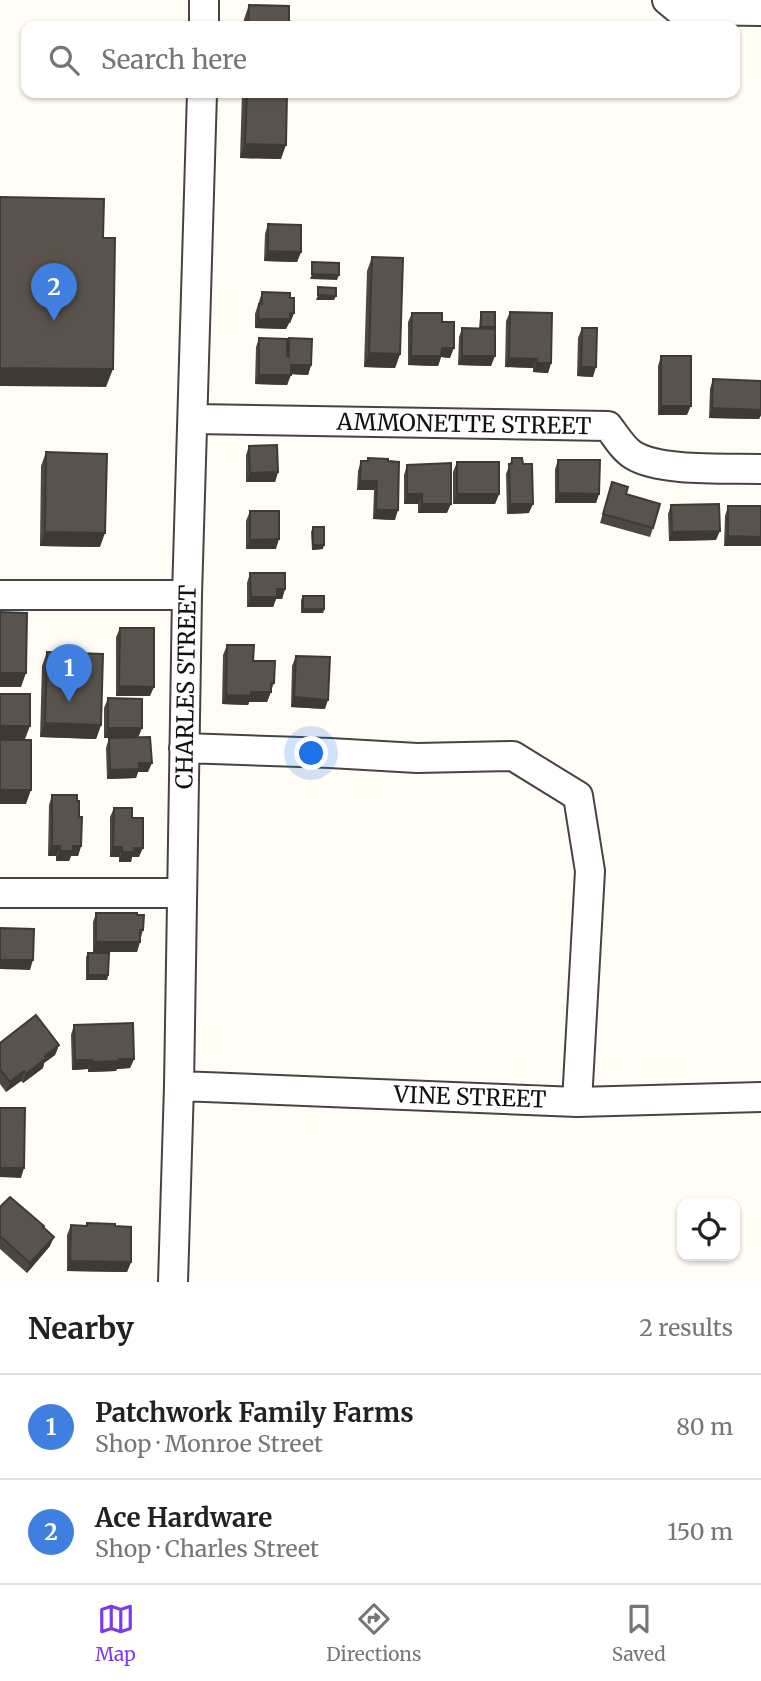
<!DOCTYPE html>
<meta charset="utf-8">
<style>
:root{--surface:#fff;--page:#f6f6f6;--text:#222;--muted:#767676;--line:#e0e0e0;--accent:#7c3aed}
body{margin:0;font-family:Merriweather,serif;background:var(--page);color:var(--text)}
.controls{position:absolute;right:21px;bottom:21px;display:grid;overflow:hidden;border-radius:14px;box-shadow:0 2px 5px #0004}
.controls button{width:63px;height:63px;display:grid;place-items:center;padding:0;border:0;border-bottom:2px solid var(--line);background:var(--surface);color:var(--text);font:35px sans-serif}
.you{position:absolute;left:312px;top:754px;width:24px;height:24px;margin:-18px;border:5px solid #fff;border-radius:50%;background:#1a73e8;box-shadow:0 0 0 10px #1a73e833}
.badge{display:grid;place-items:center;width:46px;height:46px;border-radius:50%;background:var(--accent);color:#fff;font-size:23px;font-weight:700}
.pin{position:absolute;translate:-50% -58px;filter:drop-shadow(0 2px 4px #0008)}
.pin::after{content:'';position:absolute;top:37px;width:24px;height:21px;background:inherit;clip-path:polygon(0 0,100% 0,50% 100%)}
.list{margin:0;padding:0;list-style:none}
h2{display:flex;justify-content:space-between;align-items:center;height:91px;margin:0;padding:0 28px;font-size:30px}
h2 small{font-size:23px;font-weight:400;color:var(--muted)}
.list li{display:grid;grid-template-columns:46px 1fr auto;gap:21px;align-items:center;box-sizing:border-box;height:105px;padding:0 28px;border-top:2px solid var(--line)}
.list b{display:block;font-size:26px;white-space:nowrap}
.list p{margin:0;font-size:23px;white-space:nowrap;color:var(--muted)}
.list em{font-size:23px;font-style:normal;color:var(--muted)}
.icon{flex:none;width:38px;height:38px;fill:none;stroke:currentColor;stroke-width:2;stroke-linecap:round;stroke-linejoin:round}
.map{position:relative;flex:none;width:761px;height:1282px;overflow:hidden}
.search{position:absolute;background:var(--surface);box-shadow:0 2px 5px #0004;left:21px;right:21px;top:21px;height:77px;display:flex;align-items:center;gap:18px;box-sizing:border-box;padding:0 24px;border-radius:14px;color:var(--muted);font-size:26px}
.sheet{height:301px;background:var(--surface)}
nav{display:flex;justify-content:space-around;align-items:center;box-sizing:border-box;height:98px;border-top:2px solid var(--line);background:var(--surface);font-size:19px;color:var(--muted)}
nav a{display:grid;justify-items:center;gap:4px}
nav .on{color:var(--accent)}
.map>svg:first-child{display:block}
</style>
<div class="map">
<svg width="761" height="1282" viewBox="0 0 761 1282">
<rect width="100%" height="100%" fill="#fffdf5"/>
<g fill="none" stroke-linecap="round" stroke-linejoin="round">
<defs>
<path id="minor" d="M667 0 679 10 761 11
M204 26V0
M193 419 608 426C615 435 623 449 633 455 660 472 727 468 761 469
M0 595H187
M184 748 330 753 417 758 513 756 578 796 590 871 577 1102
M0 893H181
M179 1086 577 1102 761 1097
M173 1282 179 1086 187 595 202 93"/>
</defs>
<use href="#minor" stroke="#444" stroke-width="32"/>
<use href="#minor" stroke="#fff" stroke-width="28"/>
</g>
<path fill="#4d4742" d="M249 5 289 26H243L244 19Z
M242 93H287L281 159 240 158Z
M268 224 301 252 297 262 264 261 265 234Z
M372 257 400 354 395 368 364 367 367 271Z
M262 292 290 298 294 313 290 323H289L286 329 255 328V314Z
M481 312 495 327 491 366 458 365 459 337 462 328H479L480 317Z
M510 312 551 363 548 373 533 372V368L505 367 506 321Z
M412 313 442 322 450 358 441 357 438 366 408 365V322Z
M582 328 593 377 577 376 578 338Z
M259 338 287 343 289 338 311 365 308 375 291 374 287 385 255 384 256 347Z
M661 356 687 415H658V366Z
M713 379 761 381V415L759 419 709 418 710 389Z
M249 446 278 472 275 482H246V455Z
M46 452 100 547 40 546 41 466Z
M368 458 395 520 373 519 374 490H357L358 471 361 461H367Z
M512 458 529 513 507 514 506 474Z
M558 460 599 494 596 503H555V469Z
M457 462 499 494 495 504H453V472Z
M407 465 447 513H418V504H404V475Z
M612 482 626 494 653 528 650 537 600 523Z
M671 505 716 540 669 541 668 514Z
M728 506H761L724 546 725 516Z
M250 511 276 549H246V521Z
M313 527 323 549 312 550 311 532Z
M250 573 285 589 282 599H276L273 607H247V583Z
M303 596 324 609 323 613H301V600Z
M120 628 150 696H116V637Z
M227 645 253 661 274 683 267 702H249L248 705 222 704 223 655Z
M47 652 101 725 96 739 40 737 42 666Z
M296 656 325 709 291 707 292 666Z
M108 698 138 737 148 772H138L136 778 107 779 106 748 109 738H128H104V708Z
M52 795 77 801 81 846 78 856H71L69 861H56V856H48L49 805Z
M114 808 132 818 139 857H132L131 862H119V857H110V817Z
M96 913 137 915 143 930 137 952H93V922Z
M88 953 108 975 107 980H86V957Z
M74 1025 134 1059 130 1068 117 1069 116 1071 88 1072V1069L72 1070 71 1035Z
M0 1043 59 1045 55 1055 44 1063 43 1068 23 1083 21 1081 6 1092 0 1084Z
M0 1207 44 1228 50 1246 27 1273 0 1249Z
M87 1223 115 1226 131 1262 127 1272 67 1271V1235L71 1225 86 1226Z"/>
<path fill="#3f3936" d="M535 93H579L578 97H533Z
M245 144 286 145 281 159 240 158Z
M268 251 301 252 297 262 264 261Z
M312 274 339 275 337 280 310 279Z
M318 295 336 296 334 300H316Z
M290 313H294L290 323H289L286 329 255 328 258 319Z
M442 348H454L450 358 441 357 438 366 408 365 411 356Z
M369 353 400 354 395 368 364 367Z
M462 356H495L491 366 458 365Z
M509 358 537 359 533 368 505 367Z
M537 363H551L548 373 533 372Z
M291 365H311L308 375 287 374Z
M581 367H596L593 377 577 376Z
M0 368 113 369 106 387 0 386Z
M259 375H291L287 385 255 384Z
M661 406H691L687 415H658Z
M712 408 761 410V415L759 419 709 418Z
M278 472 275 482H246L250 473Z
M360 481H377L374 490H357Z
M558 493 599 494 596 503H555Z
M407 494H422L418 504H404Z
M457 494H499L495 504H453Z
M422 504H451L447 513H418Z
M510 504H533L529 513 507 514Z
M376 510H398L395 520 373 519Z
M720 531 716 540 669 541 672 532Z
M45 532 105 533 100 547 40 546Z
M728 536 761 537V546H724Z
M279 539 276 549H246L250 540Z
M313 545H324L323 549 312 550Z
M277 589H285L282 599H276L273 607H247L251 597Z
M303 609H324L323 613H301Z
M0 673H26L21 687H0Z
M119 686 154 687 150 696H116Z
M251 692H271L267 702H249L248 705 222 704 226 695Z
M294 697 328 700 325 709 291 707Z
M45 723 101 725 96 739 40 737Z
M0 726H30L25 739 0 740Z
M108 728H142L138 738H104Z
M139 763H152L148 772H138L136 778 107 779 110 770Z
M0 790H31L26 804H0Z
M52 846H60L56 856H48Z
M73 846H81L78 856H71L69 861H56L60 851Z
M113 847H122L119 857H110Z
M134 848H143L139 857H132L131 862H119L122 852Z
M96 942H140L137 952H93Z
M0 960H33L30 970 0 969Z
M88 975H108L107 980H86Z
M59 1045 55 1055 44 1063 43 1068 23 1083 26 1074 45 1056Z
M119 1059H134L130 1068 117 1069 116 1071 88 1072 92 1062Z
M75 1060H92L88 1069 72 1070Z
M24 1071 21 1081 6 1092 10 1082Z
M0 1168H24L21 1178 0 1177Z
M54 1237 50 1246 27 1273 30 1263Z
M70 1261 131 1262 127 1272 67 1271Z"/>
<path fill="#5a524d" stroke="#3f3936" stroke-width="2" d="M249 5 289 6V26H248Z
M247 93H287L286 145 245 144Z
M0 197 104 199 103 238H115L113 369 0 368Z
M268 224 301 225V252L268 251Z
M372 257 403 258 400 354 369 353Z
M312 262 339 263V275L312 274Z
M318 287 336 288V296L318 295Z
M262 292 290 293V298H294V313H290V319H258L259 304H262Z
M481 312H495V327H481Z
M510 312 552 313 551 363H537V359L509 358Z
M412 313H442V322H454V348H442L441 356H411Z
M462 328 495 329V356H462Z
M582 328H597L596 367H581Z
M259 338 287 339V356L289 357V338L312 339 311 365H291V375H259Z
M661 356H691V406H661Z
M713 379 761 381V410L712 408Z
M277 445 278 472 250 473 249 446Z
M46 452 107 454 105 533 45 532Z
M368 458 388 459V461L399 462 398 510H376L377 481H360L361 461H368Z
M512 458H522L523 464H532L533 504H510L509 464H512Z
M558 460H600L599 494 558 493Z
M457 462H499V494H457Z
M451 463V504H422V494H407V465Z
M612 482 628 487 626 494 660 504 653 528 603 514Z
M719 504 720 531 672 532 671 505Z
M728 506H761V537L728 536Z
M250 511H279V539L250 540Z
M313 527H324V545H313Z
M250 573H285V589H277V597H251Z
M303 596H324V609H303Z
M0 612 27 613 26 673H0Z
M120 628H154V687L119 686Z
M227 645H254L253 661H275L274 683H271V692H251V696L226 695Z
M47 652 103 654 101 725 45 723Z
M296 656 330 657 328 700 294 697Z
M0 694H30V726H0Z
M108 698 142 699V728H108Z
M150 737 152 763H139L140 769 110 770 109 738Z
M0 740H31V790H0Z
M52 795H77V801H79V817H82L81 846H73V851H60V846H52Z
M114 808H132V818H143V848H134V852H122V847H113Z
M96 913H137V915H144L143 930H140V942H96Z
M0 928 34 929 33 960H0Z
M88 953H109L108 975H88Z
M36 1015 59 1045 45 1056 46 1058 26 1074 24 1071 10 1082 0 1069V1043Z
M133 1023 134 1059H119L120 1061 92 1062V1060H75L74 1025Z
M0 1108H25L24 1168H0Z
M10 1197 44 1226 43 1227 54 1237 30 1263 0 1236V1207Z
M87 1223 115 1224V1226L131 1227V1262L70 1261 71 1225 87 1226Z"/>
<g text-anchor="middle" stroke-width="7" stroke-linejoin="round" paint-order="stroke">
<g font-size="23" fill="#111" stroke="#fff">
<text transform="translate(464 424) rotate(1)" y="8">AMMONETTE STREET</text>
<text transform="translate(186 687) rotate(-89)" y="8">CHARLES STREET</text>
<text transform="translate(470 1097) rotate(2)" y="8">VINE STREET</text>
</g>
</g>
</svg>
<div class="controls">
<button><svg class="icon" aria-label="locate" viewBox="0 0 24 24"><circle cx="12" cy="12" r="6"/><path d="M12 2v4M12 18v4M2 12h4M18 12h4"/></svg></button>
</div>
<div class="you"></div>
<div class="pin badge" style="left:69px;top:702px;background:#3f7fe0">1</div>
<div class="pin badge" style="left:54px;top:321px;background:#3f7fe0">2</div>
<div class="search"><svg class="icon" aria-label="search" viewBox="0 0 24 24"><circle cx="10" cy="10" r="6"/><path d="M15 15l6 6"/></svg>Search here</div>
</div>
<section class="sheet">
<h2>Nearby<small>2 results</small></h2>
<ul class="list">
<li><span class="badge" style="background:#3f7fe0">1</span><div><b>Patchwork Family Farms</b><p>Shop · Monroe Street</p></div><em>80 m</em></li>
<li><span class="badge" style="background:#3f7fe0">2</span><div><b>Ace Hardware</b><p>Shop · Charles Street</p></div><em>150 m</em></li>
</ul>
</section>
<nav>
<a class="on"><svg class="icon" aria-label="map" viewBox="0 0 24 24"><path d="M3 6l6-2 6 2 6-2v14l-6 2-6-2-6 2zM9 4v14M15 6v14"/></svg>Map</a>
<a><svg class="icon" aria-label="directions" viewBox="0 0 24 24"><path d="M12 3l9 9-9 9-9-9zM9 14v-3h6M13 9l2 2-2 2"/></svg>Directions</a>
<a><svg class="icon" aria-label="saved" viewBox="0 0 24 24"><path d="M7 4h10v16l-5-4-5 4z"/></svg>Saved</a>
</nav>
